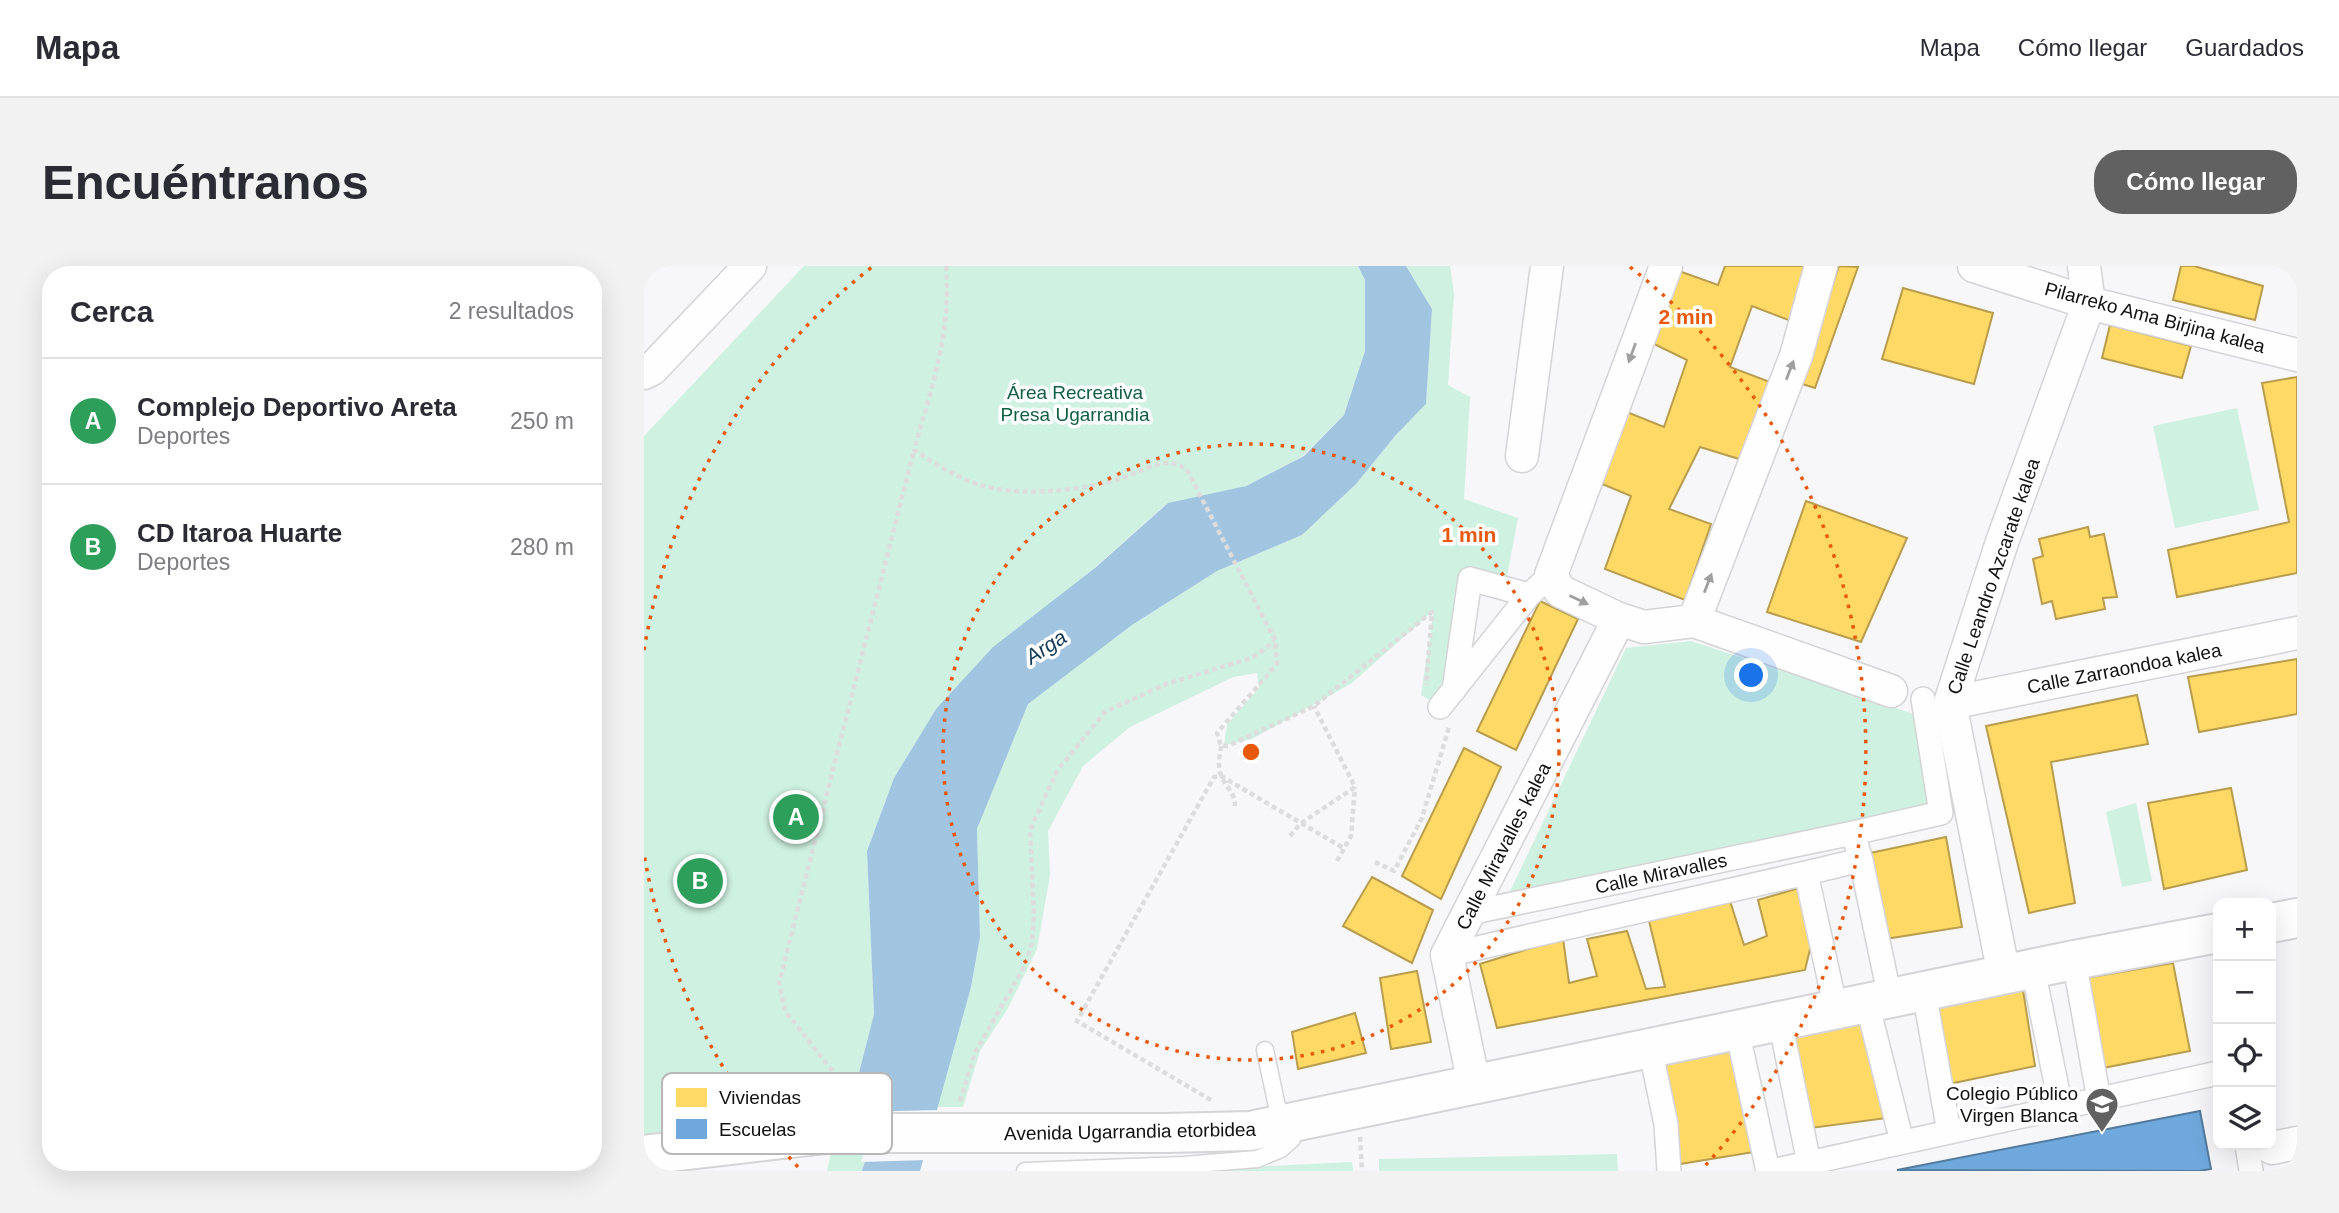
<!DOCTYPE html>
<html lang="es">
<meta charset="utf-8">
<style>
:root{--surface:#fff;--page:#f2f2f3;--text:#2b2b33;--muted:#7c7c81;--line:#e1e1e2;--accent:#626162}
body{margin:0;font-family:Helvetica,sans-serif;background:var(--page);color:var(--text)}
.controls{position:absolute;right:21px;bottom:21px;display:grid;overflow:hidden;border-radius:14px;box-shadow:0 7px 28px #0002}
.controls button{width:63px;height:63px;display:grid;place-items:center;padding:0;border:0;border-bottom:2px solid var(--line);background:var(--surface);color:var(--text);font:35px sans-serif}
.you{position:absolute;left:1108px;top:410px;width:24px;height:24px;margin:-18px;border:5px solid #fff;border-radius:50%;background:#1a73e8;box-shadow:0 0 0 10px #1a73e833}
.badge{display:grid;place-items:center;width:46px;height:46px;border-radius:50%;background:var(--accent);color:#fff;font-size:23px;font-weight:700}
.pin{position:absolute;translate:-50% -50%;border:4px solid #fff;box-shadow:0 2px 7px #0006}
.list{margin:0;padding:0;list-style:none}
h2{display:flex;justify-content:space-between;align-items:center;height:91px;margin:0;padding:0 28px;font-size:30px}
h2 small{font-size:23px;font-weight:400;color:var(--muted)}
.list li{display:grid;grid-template-columns:46px 1fr auto;gap:21px;align-items:center;box-sizing:border-box;height:126px;padding:0 28px;border-top:2px solid var(--line)}
.list b{display:block;font-size:26px;white-space:nowrap}
.list p{margin:0;font-size:23px;white-space:nowrap;color:var(--muted)}
.list em{font-size:23px;font-style:normal;color:var(--muted)}
.icon{flex:none;width:38px;height:38px;fill:none;stroke:currentColor;stroke-width:2;stroke-linecap:round;stroke-linejoin:round}
.map{position:relative;flex:none;width:1653px;height:905px;overflow:hidden;border-radius:28px}
header{display:flex;align-items:center;gap:42px;box-sizing:border-box;height:98px;padding:0 35px;background:var(--surface);border-bottom:2px solid var(--line)}
header strong{font-size:33px}
nav{display:flex;gap:38px;margin-inline-start:auto;font-size:24px}
.intro{display:flex;align-items:center;justify-content:space-between;box-sizing:border-box;height:168px;padding:0 42px}
h1{margin:0;font-size:49px}
.button{padding:18px 32px;border-radius:28px;background:var(--accent);color:#fff;font-size:24px;font-weight:700}
main{display:flex;gap:42px;padding:0 42px}
aside{flex:1;background:var(--surface);border-radius:28px;box-shadow:0 7px 28px #0002}
.map>svg:first-child{display:block}
</style>
<header>
<strong>Mapa</strong>
<nav><a>Mapa</a><a>Cómo llegar</a><a>Guardados</a></nav>
</header>
<div class="intro"><h1>Encuéntranos</h1><a class="button">Cómo llegar</a></div>
<main>
<aside>
<h2>Cerca<small>2 resultados</small></h2>
<ul class="list">
<li><span class="badge" style="background:#2e9e5b">A</span><div><b>Complejo Deportivo Areta</b><p>Deportes</p></div><em>250 m</em></li>
<li><span class="badge" style="background:#2e9e5b">B</span><div><b>CD Itaroa Huarte</b><p>Deportes</p></div><em>280 m</em></li>
</ul>
</aside>
<div class="map">
<svg width="1653" height="905" viewBox="0 0 1653 905">
<rect width="100%" height="100%" fill="#f7f6f8"/>
<path fill="#cff1e1" d="M160 0H714L721 14V85L700 149 659 190 602 220 520 240 292 443 250 512 223 585 230 748 207 838 225 882 218 905H183L191 868 0 889V170Z
M762 0H806L810 28 804 119 826 131 820 233 874 252 861 320 823 307 796 440 777 429 790 344 708 417 608 473 580 479 583 459 615 422 613 407 589 411 486 461 439 500 404 565 406 609 393 683 363 744 336 785 319 841H290L327 721 336 671 333 563 384 437 488 359 573 305 658 269 712 218 751 170 782 138 788 43Z
M1593 142 1615 244 1531 262 1509 160Z
M1047 375 1282 452 1297 547 859 640 982 382Z
M1492 537 1508 615 1478 621 1462 546Z
M973 888 974 905H735V893Z
M708 896 709 905H524Z"/>
<path fill="#a1c4e0" d="M714 0H762L788 43 782 138 751 170 712 218 658 269 573 305 488 359 384 438 333 563 336 671 327 721 276 905H218L225 882 207 838 230 748 223 585 250 512 292 443 349 381 451 302 524 237 602 220 660 190 700 149 721 85V14Z"/>
<path fill="#f7f6f8" d="M296 844 283 894 217 896 221 882 206 846Z"/>
<path fill="#ffd966" stroke="#b89d4d" stroke-width="2" d="M1081 0H1166L1147 55 1108 40 1086 101 1126 116 1095 193 1056 181 1025 243 1067 258 1041 334 961 303 987 230 951 215 978 144 1020 161 1043 94 1010 78 1035 5 1074 19Z
M1195 0 1214 1 1171 122 1155 117Z
M1537 0H1550L1619 20 1611 54 1529 34Z
M1259 22 1349 47 1330 118 1238 93Z
M1466 59 1547 80 1538 112 1458 92Z
M1653 111V307L1533 331 1524 284 1645 256 1618 117Z
M1162 235 1263 272 1217 376 1123 346Z
M1444 261 1446 271 1460 268 1473 331 1459 332 1461 343 1412 353 1408 335 1398 338 1389 293 1399 290 1395 273Z
M896 335 934 353 872 484 833 465Z
M1653 393V448L1555 466 1544 411Z
M1493 429 1504 478 1407 496 1431 637 1385 647 1342 460Z
M820 482 857 501 797 633 758 610Z
M1587 522 1603 604 1520 623 1504 537Z
M1302 571 1318 661 1241 673 1226 587Z
M728 611 789 644 768 697 699 660Z
M1155 622 1167 679 1161 704 853 762 836 698 919 672 925 717 953 710 943 673 983 665 1002 723 1021 721 1005 655 1086 635 1100 679 1123 670 1114 634Z
M1529 697 1546 785 1459 802 1442 712Z
M773 705 787 776 747 783 736 712Z
M1379 724 1391 800 1305 818 1291 741Z
M711 747 722 787 654 803 648 766Z
M1217 756 1243 852 1167 862 1147 769Z
M1085 781 1110 886 1036 898 1017 794Z"/>
<path fill="#6fa8dc" stroke="#537b9f" stroke-width="2" d="M1556 845 1567 903 1555 905 1253 904Z"/>
<g fill="none" stroke-linecap="round" stroke-linejoin="round">
<defs>
<path id="service" d="M621 784 637 859
M381 905 540 899 613 893 637 883 648 873 653 859"/>
<path id="pedestrian" d="M810 424 826 313 885 329
M796 441 885 329 907 309
M1162 607 1217 594
M825 647 1209 567
M803 689 1162 607 1192 744
M1430 694 1455 834
M1389 703 1417 842
M1280 726 1305 866
M1246 732 1217 594 1209 567 1297 547 1279 433
M1223 737 1258 876
M1136 755 1165 897
M1093 764 1124 905
M1006 782 1022 858 1025 905
M1603 879 1607 905
M1128 905 1574 807"/>
<path id="minor" d="M1022 0 907 309 916 325 975 353 1000 361 1050 355 1152 90 1177 0
M1330 0 1445 37 1653 89
M0 107 8 103 106 0
M878 190 903 0
M1050 355 1247 425
M1306 437 1653 367
M1360 709 1306 437 1358 276 1445 37 1440 0
M830 818 803 689 975 353
M1628 882 1653 877"/>
<path id="tertiary" d="M1627 657 1653 652
M522 867 606 865 1430 694 1574 667
M0 889 138 873"/>
</defs>
<use href="#service" stroke="#d4d3d5" stroke-width="19"/>
<use href="#pedestrian" stroke="#d4d3d5" stroke-width="26"/>
<use href="#minor" stroke="#d4d3d5" stroke-width="35"/>
<use href="#tertiary" stroke="#d4d3d5" stroke-width="42"/>
<path stroke="#dddcdd" stroke-width="4.5" stroke-dasharray="5 3.5" stroke-linecap="butt" d="M302 0C308 64 287 124 270 184 294 200 319 216 348 222 389 230 435 224 476 213 488 209 515 195 527 197 532 198 537 201 542 202L631 374 633 398 573 467 577 480H584L670 440 788 346 782 419
M577 480C576 489 573 499 577 509 581 521 591 526 591 540
M646 570 656 558 711 521 670 440
M693 595 707 570 711 521
M731 596 750 605 778 552 805 461
M567 834 433 755 570 511 577 510 701 583
M316 835 331 787 381 699 388 677 390 649 386 564 413 505 461 446 522 418 604 393 617 386 630 375
M198 837 190 807 141 745 135 717 270 184
M33 853 31 846 126 834 198 831
M716 871 718 905"/>
<use href="#service" stroke="#fefefe" stroke-width="16"/>
<use href="#pedestrian" stroke="#fefefe" stroke-width="23"/>
<use href="#minor" stroke="#fefefe" stroke-width="32"/>
<use href="#tertiary" stroke="#fefefe" stroke-width="38"/>
<defs>
<path id="tertiary-bridge" d="M138 873 191 867H522"/>
</defs>
<use href="#tertiary-bridge" stroke="#d4d3d5" stroke-width="42" stroke-linecap="butt"/>
<use href="#tertiary-bridge" stroke="#fefefe" stroke-width="38"/>
</g>
<defs><path id="oneway-solid" d="M-6-.8H1V-3.2L6.5 0L1 3.2V.8H-6Z" transform="scale(1.75)"/></defs>
<g fill="#a09fa0">
<use href="#oneway-solid" transform="translate(988 87) rotate(110)"/>
<use href="#oneway-solid" transform="translate(1146 104) rotate(-69)"/>
<use href="#oneway-solid" transform="translate(1064 317) rotate(-69)"/>
<use href="#oneway-solid" transform="translate(935 334) rotate(26)"/>
</g>
<g fill="none" stroke="#e8590c" stroke-width="3.5" stroke-dasharray="3.5 7">
<circle cx="607" cy="486" r="308"/>
<path d="M154 901A615 615 0 0 1 0 588M0 384A615 615 0 0 1 228 1M986 1A615 615 0 0 1 1060 901"/>
</g>
<defs>
<symbol id="school-pin" viewBox="-11 -11 22 30"><path d="M0 17L-7.5 6A9.5 9.5 0 1 1 7.5 6Z" fill="#626162" stroke="#fff"/><path d="M0-5L7-2L0 1L-7-2ZM-4 1L0 2.5L4 1V4Q0 6-4 4Z" fill="#fff"/></symbol>
</defs>
<g fill-rule="evenodd">
<use href="#school-pin" x="1439" y="819" width="38" height="52"/>
</g>
<g text-anchor="middle" stroke-width="7" stroke-linejoin="round" paint-order="stroke">
<g font-size="19" fill="#121112" stroke="#fff">
<text transform="translate(1511 51) rotate(15)" y="7">Pilarreko Ama Birjina kalea</text>
<text transform="translate(1349 310) rotate(-71)" y="7">Calle Leandro Azcarate kalea</text>
<text transform="translate(1480 402) rotate(-11)" y="7">Calle Zarraondoa kalea</text>
<text transform="translate(859 580) rotate(-63)" y="7">Calle Miravalles kalea</text>
<text transform="translate(1017 607) rotate(-12)" y="7">Calle Miravalles</text>
<text transform="translate(486 865) rotate(-1)" y="7">Avenida Ugarrandia etorbidea</text>
</g>
<g font-size="19" fill="#115f43" stroke="#fff">
<text x="431" y="133">Área Recreativa<tspan x="431" dy="22">Presa Ugarrandia</tspan></text>
</g>
<g font-size="19" fill="#121112" stroke="#fff" text-anchor="end">
<text x="1434" y="834">Colegio Público<tspan x="1434" dy="22">Virgen Blanca</tspan></text>
</g>
<g font-size="21" font-style="italic" fill="#113954" stroke="#fff">
<text transform="translate(402 381) rotate(-33)" y="7">Arga</text>
</g>
</g>
<rect x="18" y="807" width="230" height="81" rx="10" fill="#fff" stroke="#b8b8b8" stroke-width="2"/>
<rect x="32" y="822" width="31" height="19" fill="#ffd966"/>
<rect x="32" y="853" width="31" height="20" fill="#6fa8dc"/>
<g font-size="19" fill="#121112">
<text x="75" y="838">Viviendas</text>
<text x="75" y="870">Escuelas</text>
</g>
<circle cx="607" cy="486" r="10" fill="#e8590c" stroke="#fff" stroke-width="3.5"/>
<g font-size="21" text-anchor="middle" font-weight="bold" fill="#e8590c" stroke="#fff" stroke-width="7" stroke-linejoin="round" paint-order="stroke">
<text x="1042" y="58">2 min</text>
<text x="825" y="276">1 min</text>
</g>
</svg>
<div class="controls">
<button>+</button>
<button>−</button>
<button><svg class="icon" aria-label="locate" viewBox="0 0 24 24"><circle cx="12" cy="12" r="6"/><path d="M12 2v4M12 18v4M2 12h4M18 12h4"/></svg></button>
<button><svg class="icon" aria-label="layers" viewBox="0 0 24 24"><path d="M12 4l9 5-9 5-9-5zM3 14l9 5 9-5"/></svg></button>
</div>
<div class="you"></div>
<div class="pin badge" style="left:152px;top:551px;background:#2e9e5b">A</div>
<div class="pin badge" style="left:56px;top:615px;background:#2e9e5b">B</div>
</div>
</main>
